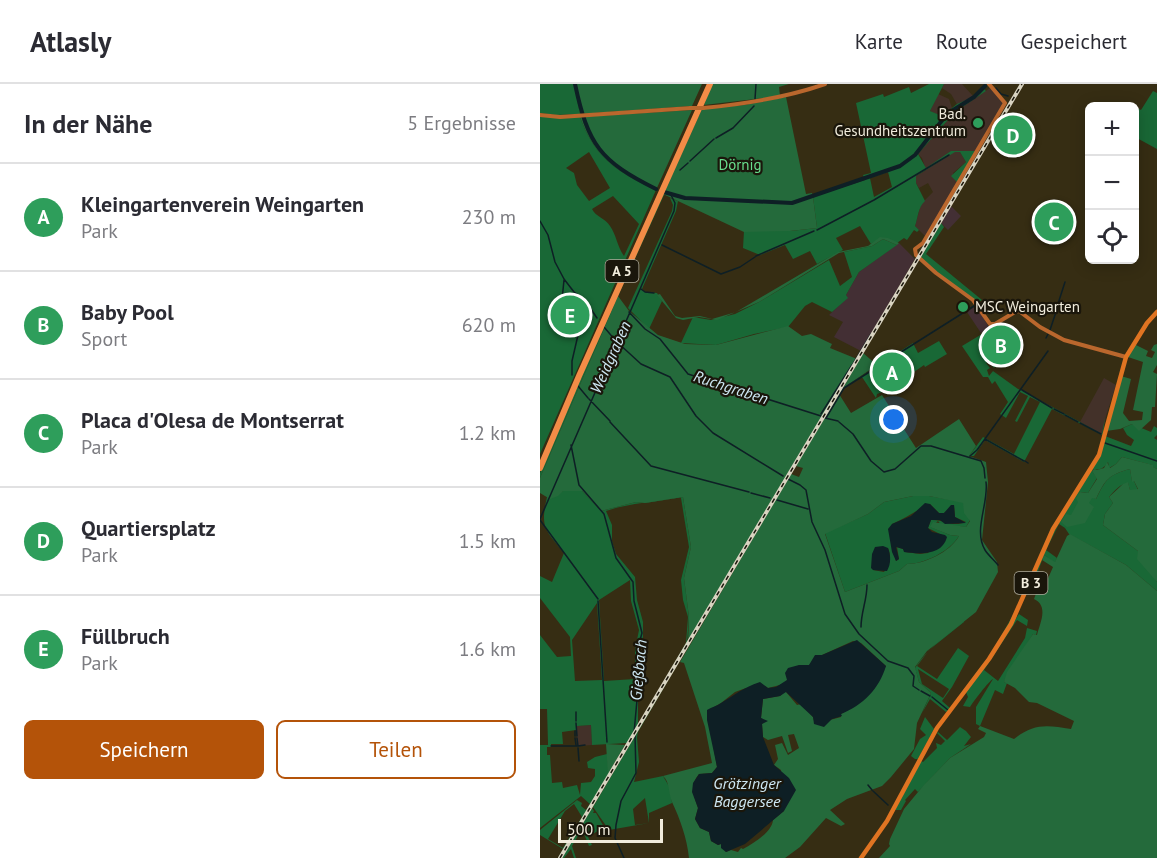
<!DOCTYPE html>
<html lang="de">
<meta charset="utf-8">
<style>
:root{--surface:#fff;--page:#f2f2f3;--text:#2b2b33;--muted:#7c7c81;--line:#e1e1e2;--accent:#b45309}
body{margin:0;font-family:"PT Sans",sans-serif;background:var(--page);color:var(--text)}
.controls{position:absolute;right:18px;top:18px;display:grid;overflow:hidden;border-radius:9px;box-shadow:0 3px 15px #0003}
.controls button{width:54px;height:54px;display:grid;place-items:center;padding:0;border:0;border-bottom:2px solid var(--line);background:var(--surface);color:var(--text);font:30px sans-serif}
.scale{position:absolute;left:18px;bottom:15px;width:105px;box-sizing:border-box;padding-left:6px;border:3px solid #f1ecdc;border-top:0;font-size:16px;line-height:21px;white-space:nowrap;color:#f1ecdc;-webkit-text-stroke:4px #1a160b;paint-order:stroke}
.you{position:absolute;left:354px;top:336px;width:21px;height:21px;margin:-15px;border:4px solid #fff;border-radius:50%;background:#1a73e8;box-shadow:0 0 0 9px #1a73e833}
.badge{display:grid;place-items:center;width:39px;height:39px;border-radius:50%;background:var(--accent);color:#fff;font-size:20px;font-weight:700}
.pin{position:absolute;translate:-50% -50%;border:3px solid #fff;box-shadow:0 2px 6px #0006}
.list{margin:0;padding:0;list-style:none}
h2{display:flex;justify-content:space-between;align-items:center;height:78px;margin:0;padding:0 24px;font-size:26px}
h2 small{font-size:20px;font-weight:400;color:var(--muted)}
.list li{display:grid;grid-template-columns:39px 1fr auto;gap:18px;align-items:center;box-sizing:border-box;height:108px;padding:0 24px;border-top:2px solid var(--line)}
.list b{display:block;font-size:22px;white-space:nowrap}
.list p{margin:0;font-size:20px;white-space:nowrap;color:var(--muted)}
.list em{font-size:20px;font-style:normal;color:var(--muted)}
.actions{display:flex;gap:12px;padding:18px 24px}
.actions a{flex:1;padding:14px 0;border:2px solid var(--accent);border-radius:9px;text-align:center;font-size:21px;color:var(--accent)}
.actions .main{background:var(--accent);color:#fff}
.icon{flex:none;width:33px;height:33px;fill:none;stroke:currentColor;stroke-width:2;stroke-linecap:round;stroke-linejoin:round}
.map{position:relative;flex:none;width:617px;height:774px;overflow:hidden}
header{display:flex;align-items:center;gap:36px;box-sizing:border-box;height:84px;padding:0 30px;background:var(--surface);border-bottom:2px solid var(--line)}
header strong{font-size:28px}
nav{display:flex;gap:33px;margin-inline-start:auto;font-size:21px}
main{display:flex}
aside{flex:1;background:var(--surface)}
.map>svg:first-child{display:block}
</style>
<header>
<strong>Atlasly</strong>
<nav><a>Karte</a><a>Route</a><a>Gespeichert</a></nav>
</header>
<main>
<aside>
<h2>In der Nähe<small>5 Ergebnisse</small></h2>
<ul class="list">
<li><span class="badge" style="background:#2e9e5b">A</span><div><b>Kleingartenverein Weingarten</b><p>Park</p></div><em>230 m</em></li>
<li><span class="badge" style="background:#2e9e5b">B</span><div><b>Baby Pool</b><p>Sport</p></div><em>620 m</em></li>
<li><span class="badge" style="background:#2e9e5b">C</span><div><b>Placa d'Olesa de Montserrat</b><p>Park</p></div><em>1.2 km</em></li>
<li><span class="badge" style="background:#2e9e5b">D</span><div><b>Quartiersplatz</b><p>Park</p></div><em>1.5 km</em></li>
<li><span class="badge" style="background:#2e9e5b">E</span><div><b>Füllbruch</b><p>Park</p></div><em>1.6 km</em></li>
</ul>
<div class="actions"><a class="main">Speichern</a><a>Teilen</a></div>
</aside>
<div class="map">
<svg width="617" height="774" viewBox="0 0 617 774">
<rect width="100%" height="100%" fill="#362d13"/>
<path fill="#433129" d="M404 0H422L433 12 418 22 411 10 402 4Z
M450 4 464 17 463 21 435 67 420 68 426 78 413 89 418 99 385 152 375 142 381 120 393 108 388 99 379 104 376 99V92L386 86 382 74 378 70 415 28Z
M398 10 409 15 412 24 402 33 390 27Z
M564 294 576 301 566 332 562 350 540 338Z
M51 641 52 661 37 662 36 642Z"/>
<path fill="#432f34" d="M411 122 421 132 408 146 401 139Z
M359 159 375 175 321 267 294 253 303 238 289 231 307 214 306 211 319 188Z
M436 222 449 243 441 249 427 228Z"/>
<path fill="#403412" d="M481 0H484L53 723V717Z"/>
<path fill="#196836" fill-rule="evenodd" d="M0 0H34L40 30 16 31 0 29Z
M389 0H404L390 27 402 32 417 20 440 10 444 5 446 7 415 28 378 70 386 84 411 67H435L418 99 411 92 426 78 420 68H415L376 92V99L385 117C378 123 378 134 375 142L379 146 377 148 374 146 367 156 364 154 357 159C344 153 343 153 331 160L320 142 296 154 303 166 277 180 270 167 253 175 245 161 220 171 203 164 204 147H250L277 144 273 113 325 96 323 91 331 89 316 19 343 10 344 13 369 3 371 9ZM348 88 352 103 334 113 330 94Z
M613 7 617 9V65L595 53V27L597 24 601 26Z
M0 31 40 33C55 75 78 88 116 106L0 370ZM49 68 70 104 49 117 37 101 34 89 26 84ZM73 112 99 140 84 172C77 162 76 150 70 142 65 134 56 133 52 125Z
M123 110 124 111 78 212 0 394V389L34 307Z
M130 114 138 117 136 127 102 205 105 208 117 209 122 217 109 245 88 224 132 127 133 121Z
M401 139 404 143 386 170 442 216 437 219 396 189 380 173Z
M343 155 357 161 319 188 306 211 308 214 292 228 272 218 265 222 248 243 214 250 176 261 141 259 153 233 171 236 195 230 219 218 289 176 300 202 312 193 304 168 332 162Z
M442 250 446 257 454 250 469 261 454 284 449 278 446 279 450 284 447 286 449 292 453 287 478 305 481 306 562 350 565 333 563 350 562 351 512 325 484 378 445 356 434 372H429L443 353 474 370 500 318 490 313 477 338 475 337 488 312 480 308 466 334 460 330 468 318 455 297 452 300 448 293H443L422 262Z
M399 257 407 270 385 283 384 281 350 305 337 310 336 314 322 293 304 304 299 310 303 304 373 259 378 269Z
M592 340 611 348 614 342 617 344V351L614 354 617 356V385L612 383V381L582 373 576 380 569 384 568 378C564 384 560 387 553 385L552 387 557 394 548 409 540 408 539 417 527 443 552 413 556 415C566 395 568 391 590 385L592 397H594L598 406H590L588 399C580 400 574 407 569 413L573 419 565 430 563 441 598 467 617 498V507L586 481 529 450 525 444 519 440 506 466 517 474 515 479 504 471 493 501 491 500 511 453 557 376 565 352 591 362 594 356 587 351 583 344Z
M23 407H42L61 427 96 418 105 419 143 413 151 463 144 494 149 533 147 560 51 721 41 712 0 744V661H8V659L7 625H0V551L17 573 31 572 30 553 0 514V492L12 498 24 469C5 445 0 444 7 413ZM139 413 141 414 149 463 141 496 143 516 148 533 146 559 98 642V568L103 553V538L97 516 95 493 76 470 72 457V441L66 427C89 419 115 418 139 413ZM90 496 91 517 99 546 95 566V595L64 597 59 516ZM57 519 62 596 35 597 32 556ZM51 641 52 661 87 659 69 689 67 670 55 673 47 678 48 684 55 685V692L51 698 41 699 40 711 37 701 23 704 22 698 12 699 10 671H7V663H11V660H23L22 648 36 646 37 642Z
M373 412H389L423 418 430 436 426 443 401 441 398 437 391 443 410 451 419 452C410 467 385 480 367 480L359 487 305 508 285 449 328 430 344 418ZM390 420 399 429H404L414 421 415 433 426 438C411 444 404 435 391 436L388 444 402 451 388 469 380 470 365 468 363 465 357 463 359 475 356 477 350 451 352 440C366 434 377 426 390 420ZM348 464C352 474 350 480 344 488L333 486 332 472Z
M482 515C473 550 432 595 411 624L406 628 390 615 382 629 391 609 379 598 375 584C388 564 405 551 424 537V538L389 566 377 582 397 595 418 564 429 572 412 603 402 617 410 624 452 568ZM378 585 409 605 403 614 382 600Z
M479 530 488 536 487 542 477 536 444 586 458 597 485 554 487 544 497 547 496 551 493 550 464 598 467 599 463 610 455 606 440 642 436 640V623L453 595C449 597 433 618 430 623L423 622 428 613 426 608Z
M147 564 98 648 97 653 99 678 94 698 123 692 130 704 132 719 109 729V739L69 746 53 723ZM105 714 109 739 95 741 93 725Z
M385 633 394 645 378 675H375L371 672 380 655 386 651 380 645Z
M420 643 426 647 431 653 424 662 431 660 410 674 378 708 375 705 365 716 366 717 361 726H355L381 677 383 678 397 664 396 659 401 661 405 657 397 649 398 648 407 656Z
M37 716 42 719 41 722 46 726 49 721 50 722 18 774 23 765 0 751V746ZM34 720 42 733 23 764 8 755 25 727Z
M52 724 54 727 53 729H56L64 743 48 753 52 761 49 762 42 745 32 762 36 774H34L31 765 24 774H22Z"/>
<path fill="#246a3b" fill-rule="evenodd" d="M34 0H162L152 22 40 30Z
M172 0H249L239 3 240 12 164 21Z
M246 13 266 110 272 109 273 113 277 144 250 147 204 148 123 110 162 25 204 21Z
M152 26 116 106C78 88 55 75 40 33Z
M340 153 348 154 359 159 357 161 343 155 332 162 299 169 219 218 177 236 159 233 143 236 136 234 117 211 120 210 135 232 142 234 160 232 172 235 196 228 298 168 328 162Z
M78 212 89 227 118 251 145 260 176 261 248 242 262 252 271 250 292 260 290 264 317 275 148 559 149 533 144 494 151 463 143 413 105 419 96 418 61 427 42 407H23L18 412 10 415 0 409V394Z
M594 260 608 267 606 272 612 274 615 268 611 266 614 261 617 260V281L613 288 617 290 615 323H612L611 336 599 347 592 340 580 345 566 347 581 292 591 295 583 329 589 337 602 336 603 328 593 326 603 278 588 273Z
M323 269 337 281 303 304Z
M299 310 311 329 342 311 376 364 419 335 436 362 429 372 446 378 448 398 442 456 457 478 458 488 436 528 387 567 375 583 379 598 391 609 377 639 374 665 351 693 342 702 307 715 290 726 305 740 301 742 286 734 260 763 245 774H149C147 754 140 735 132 718 128 708 130 698 123 692L172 679 165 643 144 579 140 578 251 390 259 393 263 384 256 382ZM373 412H389L423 419 424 429 430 437 426 443 393 438 390 443 410 451 419 452C410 468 385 480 367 480L359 487 305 508 285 450 328 430 344 418ZM313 557 321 559 346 582 325 614 301 630V633L275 640 273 633 261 620 257 621 246 608H244L240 612 223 615 221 634 225 637 222 640 223 653 228 656 242 652 248 669 252 667 248 651 254 650 259 664 248 671 242 659 235 661 238 675 234 681 241 686 244 727 233 736C232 748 214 759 203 765L201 764 198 768 191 766 186 768 181 760 178 761 171 757 169 748 160 744 155 735 158 724C154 711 149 702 159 690L172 689 177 683 167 627 181 619 195 608 206 604 225 602 228 604 244 600 259 581H269L282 571Z
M582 373 613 381V383L617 385V498L597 475 598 467 563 441 565 430 573 419 569 413 583 400 588 398 590 406 598 405 594 397 592 398 590 385C568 391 565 396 556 415L552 414 549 419 554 423 545 439 527 443 521 438 526 430 531 431 538 418 536 414 540 408 548 409 557 395 552 387 554 385 557 386 564 384 567 378 570 384 576 380Z
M530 450 586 481 617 507V774H339L350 762 349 760 350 755 364 725 383 702 410 674 444 653 446 649 438 645 440 642 474 655C494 639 507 641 531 645L534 637 497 619 489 618 475 604 464 598 467 588 493 550 497 551C500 539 509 522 494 515L498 504 503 506 513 483 502 476 504 471 515 478 527 452Z
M66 660 85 661 68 690Z"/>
<path fill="#0e1f25" d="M385 419 390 420 399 429H404L411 421H414L415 433 426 439 405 440 400 436H391L388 444 392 448 405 451 407 453C402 472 380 470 364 468L363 465 356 463 359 475 356 477 352 468 348 445 352 440 371 432Z
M343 462 348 464C351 472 351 480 347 487L333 486 331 484 332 470 335 463Z
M317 556 346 582C339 605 323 621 301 630L302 632 292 635 284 643 274 640 273 633 246 608 240 612 223 615 221 634 228 637 222 640 223 653 234 681 249 694 256 706 244 727 205 760 186 768 181 764V760L178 761 171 757 169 748 160 744 155 735 158 724 152 708 153 699 159 690 172 689 177 683 167 636V626C172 623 177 622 181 619 195 611 202 604 220 598L228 604 236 603 247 596 245 589 248 584 259 581H269L275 571H282Z"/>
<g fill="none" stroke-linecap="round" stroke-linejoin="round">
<path stroke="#0e1f25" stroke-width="1.5" d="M456 4 461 10 468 12
M215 15 216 0
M176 54 193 44 214 22
M150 77 174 55
M140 86 148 79
M0 137 8 151 15 178 24 195 34 208 44 215 57 234
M277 146 334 116 409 71
M122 161 181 190 200 183 215 173
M216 172 274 147
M24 196 22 216 38 251 32 277V291
M101 205 105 208 114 209
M516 226 525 198
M89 228 105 245 120 255 148 290 281 332
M64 243 75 256
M510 246 516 228
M506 254 508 250
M77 258 101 280 130 293 156 332 173 349 243 392
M313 280 331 250
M38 302 48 314
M482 306 512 324
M49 315 70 337
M514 325 524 330
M281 330 312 281
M525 331 538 338
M285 334 298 337
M286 334 304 304 434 222
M70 338 111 382 209 408
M299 338 313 350 331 377 344 388 355 385 381 362H391L441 377 444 384 445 394
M540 339 561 350
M445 355 484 377
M565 359 617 377
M31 361 39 401 64 430 76 474 93 498 94 517 102 549 97 567V616L94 649
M430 372 437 366 508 267
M485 377 488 379
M248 395 260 401 266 406 272 438 285 466 305 530 319 550 334 564 348 577 368 584 374 592 373 602 379 606
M446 398C449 419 433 446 445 466 448 471 454 476 458 481
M211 409 230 414
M237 416 268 425
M0 435 134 127 135 119 131 111
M0 436 58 515
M58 517 67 658
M321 543C321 528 327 516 327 501
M381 607 390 612
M392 613 408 626
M36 628V637
M36 639 37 652
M35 647V652
M35 654 36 661
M37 654 38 662
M11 662H37
M38 662 45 661
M38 664 39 677
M328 701 332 706
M333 707 348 721
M84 774 75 754 76 741 81 717 96 689 95 651"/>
<path stroke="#0e1f25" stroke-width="4" d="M35 0C48 61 60 77 116 105
M124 108 145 114 252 119 360 82 375 71 407 30 434 13 445 2"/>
<path stroke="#ba672d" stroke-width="4" d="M449 0 465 19 383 159 375 165 376 171 396 189 433 216 450 240H455L475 228 479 227 500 243 524 256 586 273
M163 24C205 20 245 14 285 0
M0 31 20 33 151 24"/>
<path stroke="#e07422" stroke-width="4.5" d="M321 774 347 737 397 644 449 575 471 540 513 445 559 371 586 273 607 239 617 228"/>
<path stroke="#f38c47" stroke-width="6" d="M0 384 39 292 170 0"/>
<defs>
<path id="rail" d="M20 774 482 0"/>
</defs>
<use href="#rail" stroke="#d8d3c1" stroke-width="4"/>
<use href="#rail" stroke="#1a160b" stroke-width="1.5" stroke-dasharray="4.5" stroke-linecap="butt"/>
<path stroke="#ba672d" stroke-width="4" d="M151 24H163"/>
</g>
<g fill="#2e9e5b" stroke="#1a160b" stroke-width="2">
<circle cx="438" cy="39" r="6"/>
<circle cx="423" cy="223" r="6"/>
</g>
<g text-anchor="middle" stroke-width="4.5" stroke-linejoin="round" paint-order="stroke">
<g fill="#1a160b" stroke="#b0ac9d" stroke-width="1.5">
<rect x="65.5" y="176" width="33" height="22" rx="4.5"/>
<rect x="474.5" y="488" width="33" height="22" rx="4.5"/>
</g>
<g font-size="14" font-weight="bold" fill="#f1ecdc">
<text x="82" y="192">A 5</text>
<text x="491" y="504">B 3</text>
</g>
<g font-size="15" fill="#f1ecdc" stroke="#1a160b" text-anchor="end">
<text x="426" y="35">Bad.<tspan x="426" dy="17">Gesundheitszentrum</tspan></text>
<text x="435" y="228" text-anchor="start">MSC Weingarten</text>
</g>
<g font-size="15" fill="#68de8c" stroke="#1a160b">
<text x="200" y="86">Dörnig</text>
</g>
<g font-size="16" font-style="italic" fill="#cee8f4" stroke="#1a160b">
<text transform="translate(70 273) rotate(-66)" y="6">Weidgraben</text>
<text transform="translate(191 303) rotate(18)" y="6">Ruchgraben</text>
<text transform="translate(98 586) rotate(-85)" y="6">Gießbach</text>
<text x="207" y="705">Grötzinger<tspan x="207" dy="18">Baggersee</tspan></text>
</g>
</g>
</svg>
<div class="controls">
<button>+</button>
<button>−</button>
<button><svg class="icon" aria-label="locate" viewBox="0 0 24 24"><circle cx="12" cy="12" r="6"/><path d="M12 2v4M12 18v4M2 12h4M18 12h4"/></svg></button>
</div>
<div class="scale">500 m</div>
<div class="you"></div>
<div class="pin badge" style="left:352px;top:288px;background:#2e9e5b">A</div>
<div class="pin badge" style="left:461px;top:261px;background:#2e9e5b">B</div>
<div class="pin badge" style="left:514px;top:138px;background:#2e9e5b">C</div>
<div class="pin badge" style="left:473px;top:51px;background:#2e9e5b">D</div>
<div class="pin badge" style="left:30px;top:231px;background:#2e9e5b">E</div>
</div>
</main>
